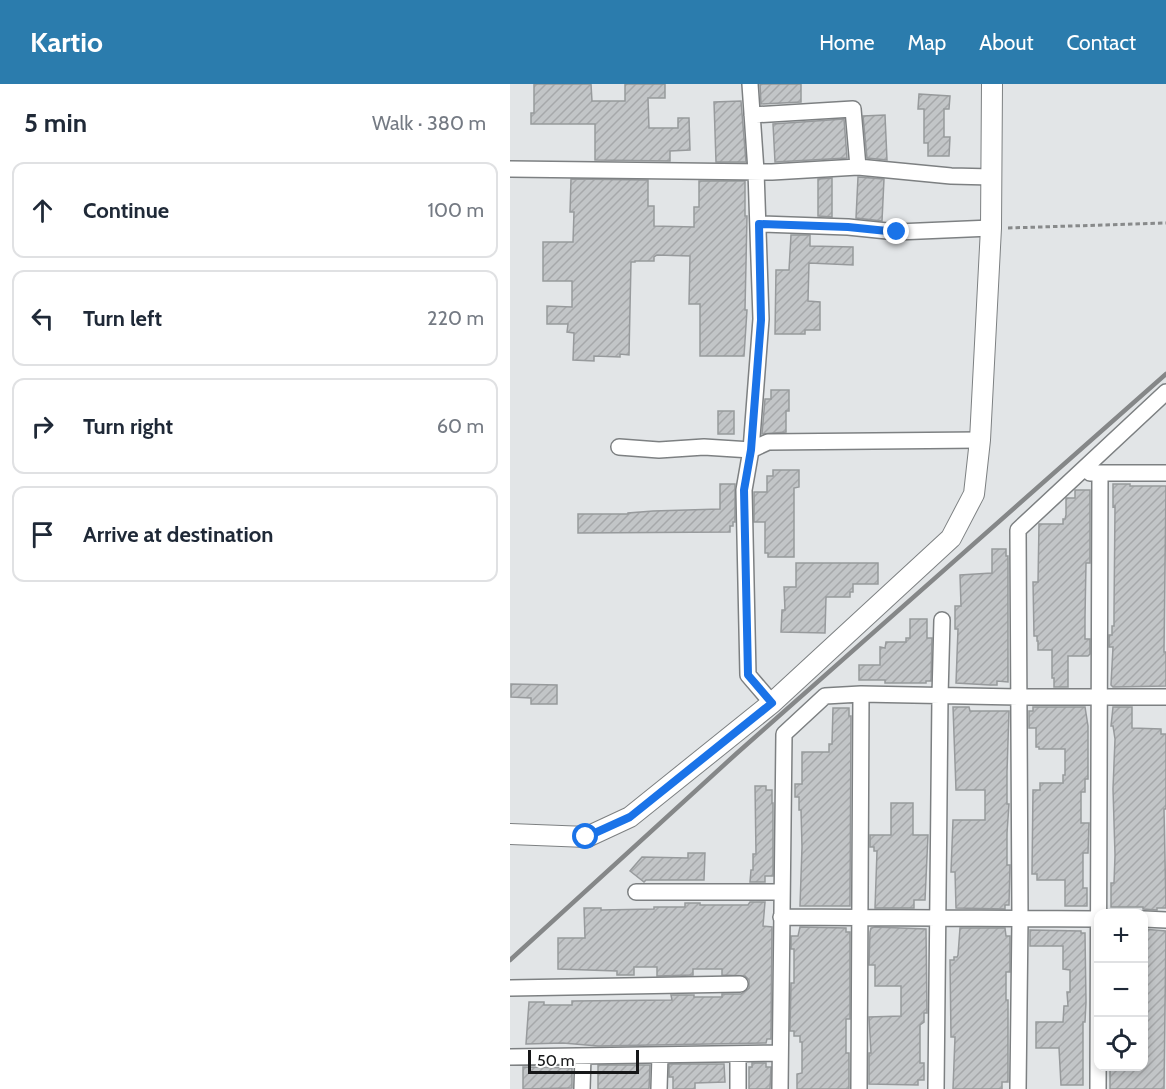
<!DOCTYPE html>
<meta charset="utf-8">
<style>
:root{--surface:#fff;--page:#f6f6f7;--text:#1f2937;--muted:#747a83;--line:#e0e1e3;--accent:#2b7cad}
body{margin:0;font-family:Cabin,sans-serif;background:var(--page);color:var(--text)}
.controls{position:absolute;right:18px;bottom:18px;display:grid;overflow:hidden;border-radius:12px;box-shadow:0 3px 9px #0003}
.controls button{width:54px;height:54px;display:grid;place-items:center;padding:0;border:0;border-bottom:2px solid var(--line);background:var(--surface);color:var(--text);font:30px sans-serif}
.scale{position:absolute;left:18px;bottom:15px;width:111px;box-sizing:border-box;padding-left:6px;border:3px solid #161718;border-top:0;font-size:16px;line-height:21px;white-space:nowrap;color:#161718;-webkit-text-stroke:4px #fff;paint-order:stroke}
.stop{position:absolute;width:18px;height:18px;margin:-14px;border:4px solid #1a73e8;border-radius:50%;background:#fff}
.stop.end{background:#1a73e8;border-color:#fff;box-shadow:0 2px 6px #0008}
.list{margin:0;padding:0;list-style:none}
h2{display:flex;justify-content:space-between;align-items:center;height:78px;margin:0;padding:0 24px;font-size:26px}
h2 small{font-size:20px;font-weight:400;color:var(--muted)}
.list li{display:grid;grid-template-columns:39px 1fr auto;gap:18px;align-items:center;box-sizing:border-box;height:96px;margin:0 12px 12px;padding:0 12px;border:2px solid var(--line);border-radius:12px}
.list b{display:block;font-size:22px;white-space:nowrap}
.list em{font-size:20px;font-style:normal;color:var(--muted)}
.icon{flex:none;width:33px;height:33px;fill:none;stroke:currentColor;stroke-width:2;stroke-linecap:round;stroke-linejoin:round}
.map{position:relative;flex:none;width:656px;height:1005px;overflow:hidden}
header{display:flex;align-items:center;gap:36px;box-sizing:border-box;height:84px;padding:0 30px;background:var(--accent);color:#fff}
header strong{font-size:28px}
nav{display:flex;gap:33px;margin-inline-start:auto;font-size:21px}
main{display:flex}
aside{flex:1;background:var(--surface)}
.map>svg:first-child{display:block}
</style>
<header>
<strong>Kartio</strong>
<nav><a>Home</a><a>Map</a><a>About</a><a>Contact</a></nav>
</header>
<main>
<aside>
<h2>5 min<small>Walk · 380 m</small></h2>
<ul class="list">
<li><svg class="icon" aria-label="ahead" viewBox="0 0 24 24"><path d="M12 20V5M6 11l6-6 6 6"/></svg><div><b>Continue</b></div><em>100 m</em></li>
<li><svg class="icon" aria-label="left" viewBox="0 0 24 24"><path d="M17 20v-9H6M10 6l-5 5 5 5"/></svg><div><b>Turn left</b></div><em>220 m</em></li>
<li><svg class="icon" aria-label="right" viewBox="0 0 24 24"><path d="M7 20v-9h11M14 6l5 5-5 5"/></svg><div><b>Turn right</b></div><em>60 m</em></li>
<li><svg class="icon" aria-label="arrive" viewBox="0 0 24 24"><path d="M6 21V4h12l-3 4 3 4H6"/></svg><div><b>Arrive at destination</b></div></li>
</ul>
</aside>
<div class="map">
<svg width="656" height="1005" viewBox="0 0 656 1005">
<defs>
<pattern id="building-hatch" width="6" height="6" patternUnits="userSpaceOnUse" patternTransform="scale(1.5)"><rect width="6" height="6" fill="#c2c5c7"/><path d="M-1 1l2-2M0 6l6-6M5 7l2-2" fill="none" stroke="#a6a8aa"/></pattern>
</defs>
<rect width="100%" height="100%" fill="#e2e5e7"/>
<path fill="url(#building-hatch)" stroke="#979a9c" stroke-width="1.5" d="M24 0H81L82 17H115V0H155V14H138L139 44H168V34H179L180 66 160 67V77L85 76V40H21V29H24Z
M250 0H291V18L251 20Z
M409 10 440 12 439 25H434V53H440L439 72H418V59H414V25H408Z
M231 17 236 78H206L204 18Z
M375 31 377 76 357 74 353 32Z
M334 35 337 74 265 78 263 40Z
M348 93 374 95 372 137 346 134Z
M322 94V133L308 132V95Z
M61 95 138 96V122H144V142L184 143V123H189V97H235V132H237L235 226H237L234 272H190V220H179L180 172 147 171 144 173V177H125V178H121L119 271 110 270V273L84 272V277L63 276 64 249 57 248 58 240H37V222L62 223V197H33V158H63L64 128H60Z
M281 151H300V162L343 163V181L299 179 298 217 310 218V246H295V250H265L266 186H279Z
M261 306H279V327H276V348L252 350 255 315H261Z
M208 327H224V350H208Z
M263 386H289V403L284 404V473H258V469H255V438H244V408H257V392H263Z
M210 400H225V438H223V442H220V448L68 449V430H118V429L143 427 210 425Z
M603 400H620V402H656L654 568H656V602L603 603 601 601 603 563H599V551H602V542H604V529L605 422 603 423Z
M565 406H580V479H576L575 533V555H580V570L578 572H558V603H544V594H542V566H528V557H527V552H524L523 498H528L529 440H553V435H555L556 431V414H565Z
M482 465H496V472H498V598L487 597V601H480L446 599 448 545H445V522H451L450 491 482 489Z
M286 479H368V500H343V508H340V513H316L315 549 271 548 272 526H275L274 503H286Z
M400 535H417V554H422L421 597H416V599H375V596H349V581H370V563L375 564 376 558H396V554H400Z
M1 600 47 601V620H21V614L1 613Z
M443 623H459L460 627H499L497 688V720H499L497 749V781H500L499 821H495V825L446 824 445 788H441L443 736H475V706H446Z
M523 623H575L578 642V695H575V708H571V739H579L578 769H573V804H577V822H555V796H527V790H522L523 706H530V699H553V691H555V665H529V663H526V644H519V627H523Z
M603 623H622V644L651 645V650H656V725H654L656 824H647V826L633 825V823H601V799H604L605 771 603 705 605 655 603 642H601Z
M323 624H339V632H341L340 822H290L292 763 291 726H289V713H285V700H292V668H319V660H322Z
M245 702H256V706H262V719H263V792H255V798H240L241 786H243V770H246Z
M381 719H403V751H418L415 816H404V824H365L367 767H364V763H360V751H381Z
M178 769H195L194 796H136L134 798 120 787 132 773 178 774Z
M240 818H255L253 842 262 843 261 955H257L256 959 88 962 53 959 16 960 19 918H34V921H62V917L162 916 161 911H184V913H212V910H231L239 904V896L235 892 212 891V885H183V891L147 892V883H124V891H107V887L48 885V854H75L74 824H91V826L144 825V823H175V819H190V821H238Z
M290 843 336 844V848H340V935H336V969H339V1005H287V990L292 989V958H290V952H284V947H280L281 899H284V865H281V852H288Z
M365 843 416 845 417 929H414V938L410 941V979H414V996H408V1001L359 1000V969H361L359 933 391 932V902H365V881H359L360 848 361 844Z
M450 844H495L496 852H500V888H496V916H498V998H492V1005H443L445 953H441L440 876H444V873H447L448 871Z
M633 845 656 847 654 1005H600V983L633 982Z
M520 846 571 847V849H575L576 918 575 938H573V1001H551L549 964H526V938H553L554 922H558L557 908H560V886L553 885V862H520Z
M242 979H256V983H261L260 1005H239V983H242Z
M159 980H214L215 998 185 999V1005H163V993H159Z
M88 981H140L139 1005H88Z
M13 983 62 984V1004L13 1005Z"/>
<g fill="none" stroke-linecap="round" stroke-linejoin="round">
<defs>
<path id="minor" d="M240 0 246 87 251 235 241 366 234 406 238 591 262 619
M348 83 441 92 482 93
M0 85 262 88 348 83 343 25 242 31
M249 140 338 143 387 148 481 144
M109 363 149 366 194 363 241 366 258 358 470 356
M580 389H656
M126 808H272
M271 833 588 835
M634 835 656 836
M0 904 230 900
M0 973 269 969
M72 1005 73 972
M149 1005 150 971
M228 1005V970
M270 1005 274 650 315 612 351 610 510 613H656
M349 1005 351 610
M426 1005 430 612 432 536
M508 1005 510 835 508 446 656 308
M588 1005 590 390"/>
<path id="tertiary" d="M0 750 77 753 120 733 262 619 441 454 464 410 470 356 481 144 482 0"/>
</defs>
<use href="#minor" stroke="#7d8082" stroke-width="18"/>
<use href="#tertiary" stroke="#7d8082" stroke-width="22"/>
<path stroke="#888a8b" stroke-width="3" stroke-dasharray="4.5 3" stroke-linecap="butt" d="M498 144 656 139"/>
<use href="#minor" stroke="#fff" stroke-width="15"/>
<use href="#tertiary" stroke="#fff" stroke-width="20"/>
<path stroke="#858788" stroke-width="4.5" d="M0 876 226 670 656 290"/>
</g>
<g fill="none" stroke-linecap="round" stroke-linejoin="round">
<path stroke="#1a73e8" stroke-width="8" d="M76 753 120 733 262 619 238 591 234 406 241 366 251 236 249 140 338 143 387 148"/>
</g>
</svg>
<div class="controls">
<button>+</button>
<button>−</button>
<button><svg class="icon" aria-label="locate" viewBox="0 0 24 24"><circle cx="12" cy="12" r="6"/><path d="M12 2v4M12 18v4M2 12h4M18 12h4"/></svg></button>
</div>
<div class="scale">50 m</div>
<div class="stop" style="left:76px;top:753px"></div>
<div class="stop end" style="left:387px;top:148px"></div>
</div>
</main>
